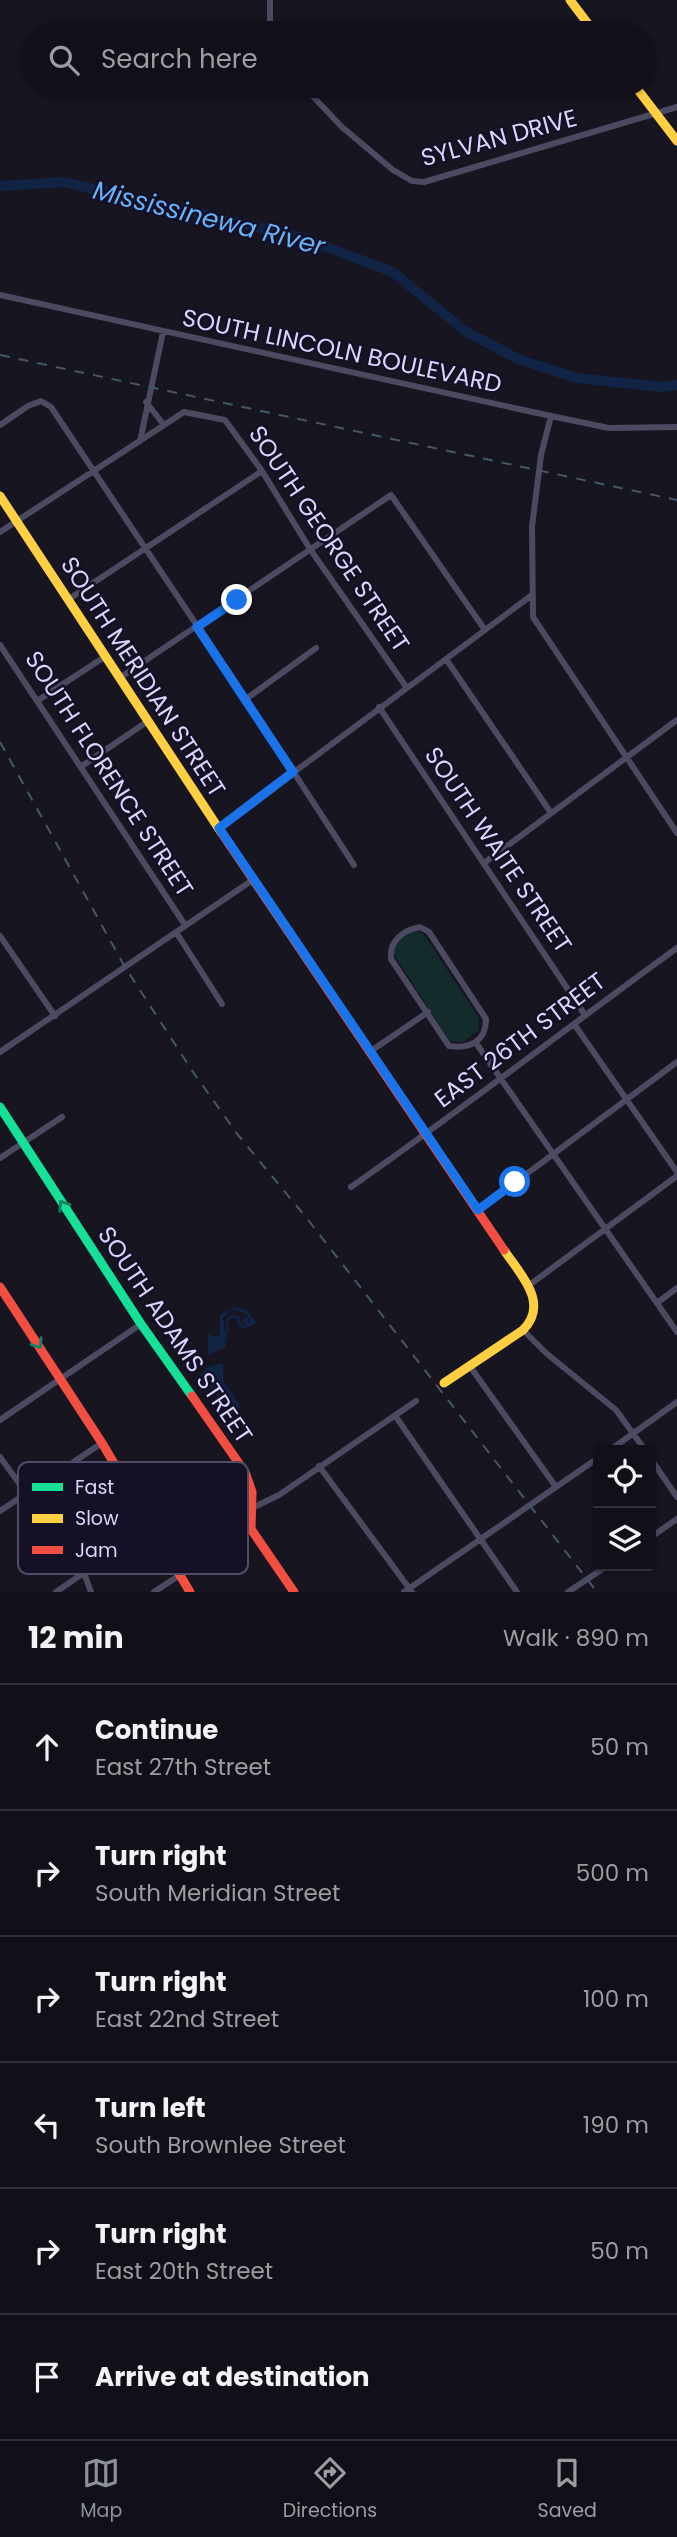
<!DOCTYPE html>
<meta charset="utf-8">
<style>
:root{--surface:#111018;--page:#1a1921;--text:#f1f3f6;--muted:#9c9da2;--line:#303037;--accent:#8c9099}
body{margin:0;font-family:Poppins,sans-serif;background:var(--page);color:var(--text)}
.controls{position:absolute;right:21px;bottom:21px;display:grid;overflow:hidden;border-radius:7px;box-shadow:0 2px 5px #0004}
.controls button{width:63px;height:63px;display:grid;place-items:center;padding:0;border:0;border-bottom:2px solid var(--line);background:var(--surface);color:var(--text);font:35px sans-serif}
.stop{position:absolute;width:21px;height:21px;margin:-16px;border:5px solid #1a73e8;border-radius:50%;background:#fff}
.stop.end{background:#1a73e8;border-color:#fff;box-shadow:0 2px 7px #0008}
.list{margin:0;padding:0;list-style:none}
h2{display:flex;justify-content:space-between;align-items:center;height:91px;margin:0;padding:0 28px;font-size:30px}
h2 small{font-size:23px;font-weight:400;color:var(--muted)}
.list li{display:grid;grid-template-columns:46px 1fr auto;gap:21px;align-items:center;box-sizing:border-box;height:126px;padding:0 28px;border-top:2px solid var(--line)}
.list b{display:block;font-size:26px;white-space:nowrap}
.list p{margin:0;font-size:23px;white-space:nowrap;color:var(--muted)}
.list em{font-size:23px;font-style:normal;color:var(--muted)}
.icon{flex:none;width:38px;height:38px;fill:none;stroke:currentColor;stroke-width:2;stroke-linecap:round;stroke-linejoin:round}
.map{position:relative;flex:none;width:677px;height:1592px;overflow:hidden}
.search{position:absolute;background:var(--surface);box-shadow:0 2px 5px #0004;left:21px;right:21px;top:21px;height:77px;display:flex;align-items:center;gap:18px;box-sizing:border-box;padding:0 24px;border-radius:38px;color:var(--muted);font-size:26px}
.sheet{height:847px;background:var(--surface)}
nav{display:flex;justify-content:space-around;align-items:center;box-sizing:border-box;height:98px;border-top:2px solid var(--line);background:var(--surface);font-size:19px;color:var(--muted)}
nav a{display:grid;justify-items:center;gap:4px}
nav .on{color:var(--accent)}
.map>svg:first-child{display:block}
</style>
<div class="map">
<svg width="677" height="1592" viewBox="0 0 677 1592">
<rect width="100%" height="100%" fill="#171520"/>
<path fill="#142b2c" d="M411 931 420 932 425 936 479 1018V1030L462 1043 451 1041 447 1037 393 953 395 943Z"/>
<path fill="#112445" fill-rule="evenodd" d="M234 1307 246 1310 257 1323 244 1329 239 1326 237 1318H231L228 1323 229 1330 226 1334 228 1337 225 1339 226 1347 208 1355V1334L215 1337 220 1335V1315ZM232 1309 245 1313 250 1321 249 1323 248 1319 244 1318 242 1322 246 1326H242L239 1316 231 1315 226 1320 227 1329 225 1331 223 1318Z
M223 1363V1380L241 1407 236 1411 233 1408 227 1412 211 1387 196 1378 208 1367Z"/>
<g fill="none" stroke-linecap="round" stroke-linejoin="round">
<path stroke="#112445" stroke-width="10" d="M0 186 64 182 297 236 393 272 465 331 520 360 577 378 661 387 677 385"/>
<path stroke="#4b4a60" stroke-width="6" d="M270 0V23L274 33
M303 86 342 127 393 170 412 181 424 182 677 107
M0 295 551 416 609 428 677 427
M146 402 164 425
M551 416 541 455 532 527 533 617 677 833
M0 425 28 406 41 401 51 407 246 699 354 865
M140 441 163 332
M0 532 184 412 225 420 262 471 310 549 407 688
M69 599 262 471
M0 645 185 925
M446 659 551 813
M121 677 391 495 485 630
M246 699 316 648
M37 701 106 656
M379 707 585 1015
M82 766 148 721
M219 828 532 595
M484 863 677 720
M420 927 429 932 486 1019C486 1042 469 1049 449 1046L391 959C389 941 403 930 420 927Z
M176 932 222 1004
M0 936 55 1016
M574 1024 677 1172
M476 1043 677 1332
M371 1051 428 1012
M0 1052 254 879
M0 1158 62 1117
M351 1187C461 1110 568 1027 677 948
M478 1210 677 1062
M528 1286 677 1176
M657 1303 677 1288
M523 1330 546 1353 616 1410 645 1450
M469 1365 556 1487
M396 1417 517 1592
M0 1420 141 1324
M610 1450 677 1402
M0 1457 84 1573 91 1592
M651 1459 677 1497
M319 1466 412 1592
M250 1509 279 1495 416 1401
M0 1511 102 1443
M651 1537 677 1519
M56 1592 151 1527
M154 1592 180 1575
M404 1592 598 1458
M568 1592 607 1566"/>
<path stroke="#16e098" stroke-width="9" d="M0 1107 141 1324 192 1396"/>
<path stroke="#ffcf43" stroke-width="9" d="M570 0 595 33
M635 86 677 141
M0 496 221 832
M444 1383 523 1330C550 1303 520 1274 504 1250
M180 1575 183 1561 228 1533 250 1510"/>
<path stroke="#f24e42" stroke-width="9" d="M221 832 504 1250
M0 1287 102 1443 190 1592
M192 1396 245 1472 252 1492 251 1529 294 1592"/>
<path stroke="#455868" stroke-width="2" stroke-dasharray="10 9" stroke-linecap="butt" d="M0 355 677 500
M0 742 125 967 193 1072 238 1135 309 1221 597 1592"/>
</g>
<defs><path id="oneway-chevron" d="M-2-3.5L2.5 0L-2 3.5" fill="none" stroke-width="1.6" stroke-linecap="round" stroke-linejoin="round" transform="scale(1.75)"/></defs>
<g stroke="#158264">
<use href="#oneway-chevron" transform="translate(63 1205) rotate(-123)"/>
<use href="#oneway-chevron" transform="translate(38 1344) rotate(56)"/>
</g>
<g fill="none" stroke-linecap="round" stroke-linejoin="round">
<path stroke="#1a73e8" stroke-width="9" d="M237 600 197 627 293 772 219 828 478 1210 515 1182"/>
</g>
<g text-anchor="middle" stroke-width="5" stroke-linejoin="round" paint-order="stroke">
<g font-size="24" fill="#dad5fd" stroke="#141025">
<text transform="translate(499 138) rotate(-15)" y="8">SYLVAN DRIVE</text>
<text transform="translate(342 351) rotate(12)" y="8">SOUTH LINCOLN BOULEVARD</text>
<text transform="translate(329 539) rotate(56)" y="8">SOUTH GEORGE STREET</text>
<text transform="translate(143 677) rotate(57)" y="8">SOUTH MERIDIAN STREET</text>
<text transform="translate(109 774) rotate(57)" y="8">SOUTH FLORENCE STREET</text>
<text transform="translate(498 850) rotate(56)" y="8">SOUTH WAITE STREET</text>
<text transform="translate(520 1040) rotate(-37)" y="8">EAST 26TH STREET</text>
<text transform="translate(175 1335) rotate(56)" y="8">SOUTH ADAMS STREET</text>
</g>
<g font-size="26" font-style="italic" fill="#67b3f9" stroke="#141025">
<text transform="translate(209 218) rotate(14)" y="9">Mississinewa River</text>
</g>
</g>
<rect x="18" y="1462" width="230" height="112" rx="10" fill="#141025" stroke="#4f4b66" stroke-width="2"/>
<rect x="32" y="1483" width="31" height="8" fill="#16e098"/>
<rect x="32" y="1514" width="31" height="9" fill="#ffcf43"/>
<rect x="32" y="1546" width="31" height="8" fill="#f24e42"/>
<g font-size="19" fill="#dad5fd">
<text x="75" y="1494">Fast</text>
<text x="75" y="1525">Slow</text>
<text x="75" y="1557">Jam</text>
</g>
</svg>
<div class="controls">
<button><svg class="icon" aria-label="locate" viewBox="0 0 24 24"><circle cx="12" cy="12" r="6"/><path d="M12 2v4M12 18v4M2 12h4M18 12h4"/></svg></button>
<button><svg class="icon" aria-label="layers" viewBox="0 0 24 24"><path d="M12 4l9 5-9 5-9-5zM3 14l9 5 9-5"/></svg></button>
</div>
<div class="stop" style="left:515px;top:1182px"></div>
<div class="stop end" style="left:237px;top:600px"></div>
<div class="search"><svg class="icon" aria-label="search" viewBox="0 0 24 24"><circle cx="10" cy="10" r="6"/><path d="M15 15l6 6"/></svg>Search here</div>
</div>
<section class="sheet">
<h2>12 min<small>Walk · 890 m</small></h2>
<ul class="list">
<li><svg class="icon" aria-label="ahead" viewBox="0 0 24 24"><path d="M12 20V5M6 11l6-6 6 6"/></svg><div><b>Continue</b><p>East 27th Street</p></div><em>50 m</em></li>
<li><svg class="icon" aria-label="right" viewBox="0 0 24 24"><path d="M7 20v-9h11M14 6l5 5-5 5"/></svg><div><b>Turn right</b><p>South Meridian Street</p></div><em>500 m</em></li>
<li><svg class="icon" aria-label="right" viewBox="0 0 24 24"><path d="M7 20v-9h11M14 6l5 5-5 5"/></svg><div><b>Turn right</b><p>East 22nd Street</p></div><em>100 m</em></li>
<li><svg class="icon" aria-label="left" viewBox="0 0 24 24"><path d="M17 20v-9H6M10 6l-5 5 5 5"/></svg><div><b>Turn left</b><p>South Brownlee Street</p></div><em>190 m</em></li>
<li><svg class="icon" aria-label="right" viewBox="0 0 24 24"><path d="M7 20v-9h11M14 6l5 5-5 5"/></svg><div><b>Turn right</b><p>East 20th Street</p></div><em>50 m</em></li>
<li><svg class="icon" aria-label="arrive" viewBox="0 0 24 24"><path d="M6 21V4h12l-3 4 3 4H6"/></svg><div><b>Arrive at destination</b></div></li>
</ul>
</section>
<nav>
<a class="on"><svg class="icon" aria-label="map" viewBox="0 0 24 24"><path d="M3 6l6-2 6 2 6-2v14l-6 2-6-2-6 2zM9 4v14M15 6v14"/></svg>Map</a>
<a><svg class="icon" aria-label="directions" viewBox="0 0 24 24"><path d="M12 3l9 9-9 9-9-9zM9 14v-3h6M13 9l2 2-2 2"/></svg>Directions</a>
<a><svg class="icon" aria-label="saved" viewBox="0 0 24 24"><path d="M7 4h10v16l-5-4-5 4z"/></svg>Saved</a>
</nav>
